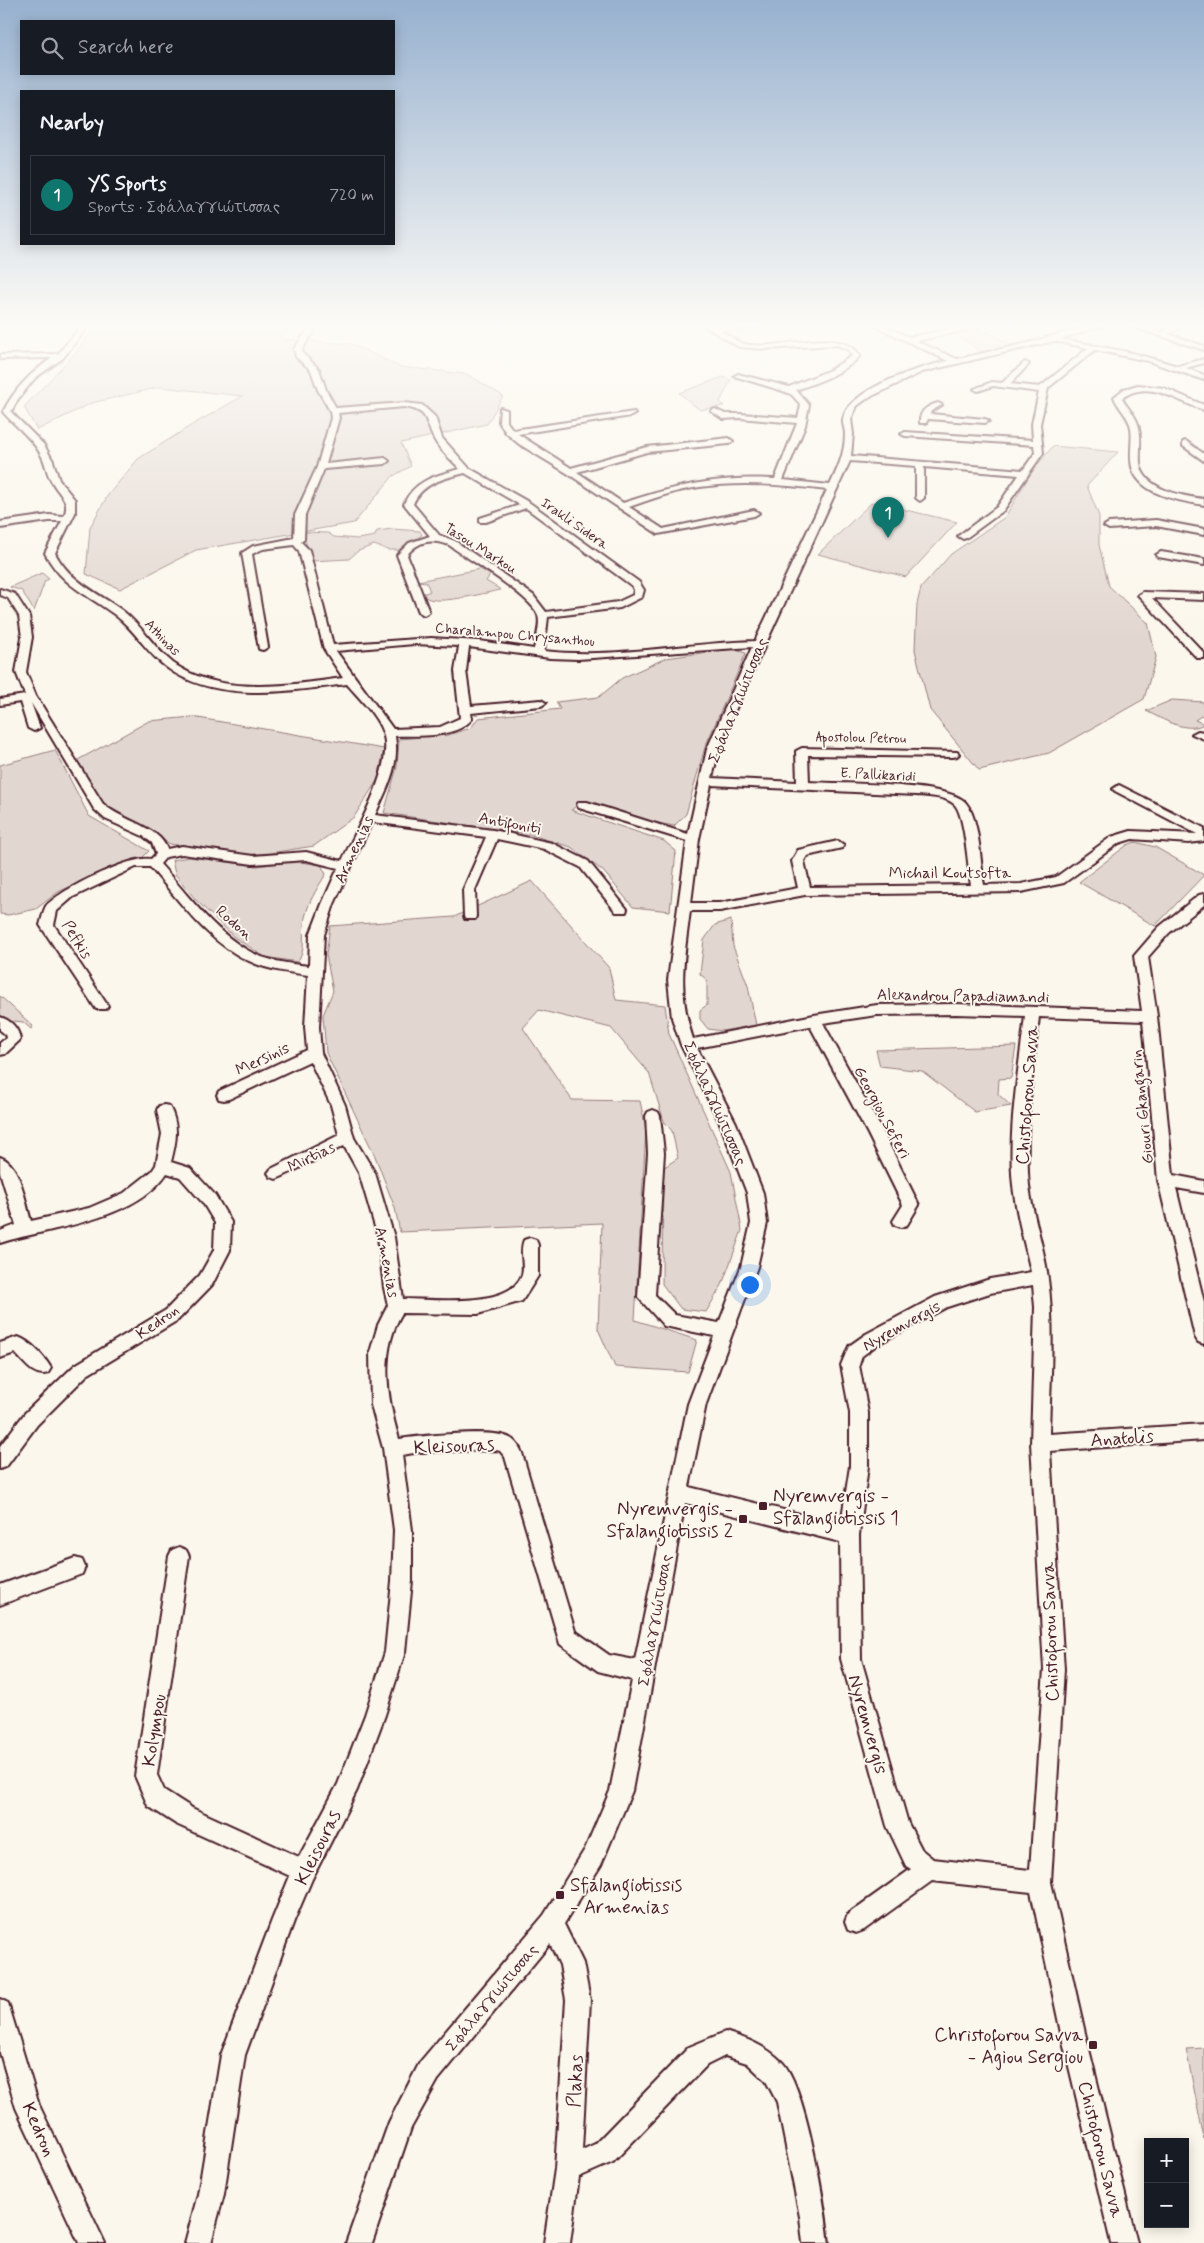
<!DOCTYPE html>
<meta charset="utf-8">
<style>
:root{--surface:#171b24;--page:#242831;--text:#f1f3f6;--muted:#9ea1a6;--line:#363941;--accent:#0f766e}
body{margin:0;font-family:Mynerve,sans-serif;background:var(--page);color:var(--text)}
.controls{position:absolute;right:15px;bottom:15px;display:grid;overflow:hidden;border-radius:0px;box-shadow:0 2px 12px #0003}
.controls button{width:45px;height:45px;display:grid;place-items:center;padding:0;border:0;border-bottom:1px solid var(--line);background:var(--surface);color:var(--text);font:25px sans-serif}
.you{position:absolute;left:749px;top:1284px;width:18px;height:18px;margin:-12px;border:4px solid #fff;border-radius:50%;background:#1a73e8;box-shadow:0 0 0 8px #1a73e833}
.badge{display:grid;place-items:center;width:32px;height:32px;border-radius:50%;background:var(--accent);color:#fff;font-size:16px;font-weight:700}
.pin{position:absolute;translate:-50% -41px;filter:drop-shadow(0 1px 2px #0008)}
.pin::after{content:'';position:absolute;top:26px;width:18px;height:15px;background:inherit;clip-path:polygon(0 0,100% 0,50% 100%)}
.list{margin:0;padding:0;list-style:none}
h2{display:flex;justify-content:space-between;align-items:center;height:65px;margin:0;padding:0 20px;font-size:21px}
h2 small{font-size:16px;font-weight:400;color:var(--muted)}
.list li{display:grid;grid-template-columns:32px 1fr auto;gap:15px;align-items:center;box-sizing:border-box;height:80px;margin:0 10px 10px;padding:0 10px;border:1px solid var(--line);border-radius:0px}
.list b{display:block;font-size:19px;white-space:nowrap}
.list p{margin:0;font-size:16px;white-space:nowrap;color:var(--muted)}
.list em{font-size:16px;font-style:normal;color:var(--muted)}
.icon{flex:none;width:28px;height:28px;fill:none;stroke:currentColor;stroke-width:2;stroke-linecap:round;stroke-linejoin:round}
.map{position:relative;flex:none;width:1204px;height:2243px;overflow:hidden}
.search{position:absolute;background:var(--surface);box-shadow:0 2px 12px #0003;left:20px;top:20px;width:375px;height:55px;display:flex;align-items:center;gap:12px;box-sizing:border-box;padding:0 18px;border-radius:0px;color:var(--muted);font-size:19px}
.panel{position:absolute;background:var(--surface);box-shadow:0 2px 12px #0003;left:20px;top:90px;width:375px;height:155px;border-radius:0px}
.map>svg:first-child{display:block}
</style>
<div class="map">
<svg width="1204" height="2243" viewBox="0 0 1204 2243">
<rect width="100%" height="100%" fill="#fbf7ec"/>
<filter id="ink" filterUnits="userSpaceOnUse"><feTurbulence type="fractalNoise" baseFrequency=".02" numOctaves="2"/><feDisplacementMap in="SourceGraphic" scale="10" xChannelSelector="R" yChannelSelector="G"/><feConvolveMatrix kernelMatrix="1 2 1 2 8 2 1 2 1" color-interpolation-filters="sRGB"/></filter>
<g filter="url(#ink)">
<path fill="#e2d7d0" stroke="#967b7e" d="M97 325H292L280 339 352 344 400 367 467 374 503 396 487 424 401 443 411 466 393 476 354 523 196 550 120 589 86 574 90 527 108 495 138 459 192 425 243 396 160 387 92 403 37 430 24 407 77 351Z
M980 329 1014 346 983 353 955 334 967 332 971 334 980 332 977 330Z
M723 377 731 380 720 402 724 406 700 410 679 393Z
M1053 446 1118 452 1087 486 1099 516V545L1109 586 1148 623 1156 657 1144 699 1049 753 979 770 930 710 915 650 917 604 921 588 951 554 1005 517 1031 473Z
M872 502 957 522 906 577 818 554Z
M392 529 420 531 422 535 398 550H388L374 545 358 551 349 559 311 561 305 539V532L328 533 334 537 358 539 375 536 377 531Z
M480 569 490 575 486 581 501 590C487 592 428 609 423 594L430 591 426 582 418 581Z
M42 573 49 579 45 581 34 611 22 591 10 587Z
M731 649 746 653 705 747 686 814 674 826 648 821 584 801 571 810 664 841 676 851 670 911 633 907 603 871 571 847 528 834 384 813 397 767 399 739 448 735 471 728 478 718 560 709 556 702 599 697 622 678 666 658Z
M1172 700 1204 702V714L1195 720 1204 724C1186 734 1163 719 1146 711Z
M192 717 384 749 378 779 354 817 314 846 270 853 243 855 170 844 122 816 102 801 76 761 149 721Z
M55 750 89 816 149 851 142 858 109 869 58 892 36 909 8 915 0 914V765Z
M1135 842 1155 847 1204 875 1155 926 1079 882 1127 845Z
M189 857 257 866 294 861 321 865 326 874C316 890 306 905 304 924 302 940 306 948 298 962L265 957 234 937 196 900 175 874 172 860Z
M532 881 609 968 616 1000 665 1005 669 1034 731 1172 742 1230 722 1285 706 1312 681 1309 662 1284 663 1168 678 1158 672 1131 664 1121 649 1073 611 1028 539 1010 523 1028 572 1100 640 1101 646 1129 635 1320 697 1340 688 1372 615 1367 598 1329 602 1223 400 1232 395 1208 375 1156 326 1053 323 1015 333 991 326 955 330 926 454 917Z
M731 920 733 946 748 986 756 1025 722 1031 708 1029 700 1019V1010L707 1005V980L700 974 704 940 715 925Z
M0 996 33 1026 31 1029 23 1022 14 1021 10 1023 0 1015Z
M1016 1046 1011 1078 999 1079 998 1094 1011 1106 975 1112 922 1071 880 1066 876 1050Z
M1204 2048V2139L1186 2049Z"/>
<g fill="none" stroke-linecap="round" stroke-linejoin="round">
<defs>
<path id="minor" d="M82 325H89L63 358 35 378 18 399 11 412 44 445 53 461 59 480 75 500V513L55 553C70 582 97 592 123 611 142 626 154 648 173 663 220 697 290 685 343 678L324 649 299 551 294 545 263 549 252 554 268 647 263 650 259 649 242 553 253 546 294 538 295 515 317 467 331 418 330 411 318 390 311 370 296 357 294 349 311 325H318L302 349 303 354 319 369 326 390 336 408 404 403 422 405 435 417 442 438 469 468 530 503 639 582 644 590 642 597 620 608 548 617 544 651C614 659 685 643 755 641L827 490C785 485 742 481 700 487 676 490 652 499 629 507L663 529 754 510 759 513 754 516 658 534 567 473 519 444 506 433 499 422 500 408 507 410V422L513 430 634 412 635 414 631 416 518 434 571 468 647 447 729 438 733 441 729 444 647 452 577 472 623 503C677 485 718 476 775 479L797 423 740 418 723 419 711 411 715 409 725 414H740L798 418 801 405 792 395 786 392 734 376 738 374 789 387 830 370 852 356 849 350 836 345 764 349 739 347 703 325H771L720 331C727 334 734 340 741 343 772 354 841 323 860 356 843 374 818 382 796 390L809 405 805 426 783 480 830 485C838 468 845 453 845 434 845 429 842 423 843 419 850 388 921 367 948 361L873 325H882L909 337 972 325H988L916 341 957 359 1028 343 1092 325H1104L1061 339 1132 353 1178 366 1204 359V363L1186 368 1204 375V380L1148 361 1095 350 1048 388 1040 424 1043 453 1003 511 966 538 963 539 958 536 997 507 1019 475 924 467V498L920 501 916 498V466L850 461 726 730 719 749 712 778 797 782 796 751 802 748 957 752 959 754 957 756 953 757 808 755 809 782C838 784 950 782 966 803 980 820 980 862 984 885L1021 884 1056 877 1111 837 1131 831 1197 834 1115 791 1113 789 1119 785 1204 828V841L1189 843 1132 839 1119 843 1064 883 1021 892 805 895 720 911H690C684 959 677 991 693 1039L814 1015 877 1005 956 1004 1142 1011 1134 956 1159 927 1199 895 1204 894V905L1169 933 1148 957 1157 1016 1173 1175 1204 1181V1193L1176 1188 1204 1302V1344L1198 1342 1195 1337 1158 1180 1143 1021 1039 1017C1033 1068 1026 1120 1028 1172 1029 1208 1044 1243 1048 1279 1055 1330 1050 1383 1049 1434L1204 1424V1440L1050 1451 1064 1669 1051 1882 1085 2033 1137 2243H1111L1061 2033 1031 1892 932 1881 864 1930 856 1933 848 1930 845 1922 848 1914 911 1869 906 1866 887 1826 841 1659 840 1542 685 1503 632 1791 601 1865 564 1924 583 1963 590 2000 582 2150 595 2144 689 2047 725 2032C747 2039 765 2045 782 2062 806 2086 825 2206 829 2243H803L800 2217 777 2102 766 2081 747 2063 725 2056 707 2065 613 2162 579 2177 570 2243H544L555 2169 566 2000 560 1965 550 1944 438 2080 411 2128 372 2243H346L389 2122 420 2062 544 1915 585 1849 610 1791 632 1680 598 1671 560 1644 505 1457 500 1451 496 1450 420 1452 402 1455 412 1530V1581L405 1652 385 1715 357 1790 312 1879 294 1921 245 2055 224 2194 211 2243H185L198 2194 221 2055 272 1920 290 1876 176 1824 148 1806 135 1776 169 1556 172 1550 179 1547 186 1550 189 1556 157 1775 164 1790 192 1808 299 1857 338 1784 365 1715 385 1652 392 1581 394 1530 383 1448 371 1405 370 1352 378 1325 388 1305 384 1288 378 1237 359 1173 344 1146 281 1177 276 1179 271 1177 268 1173 271 1169 339 1135 331 1105 310 1061 229 1099 224 1100 219 1099 217 1095 219 1091 307 1050 305 1027 308 975C288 972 267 970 249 961 207 942 179 900 150 867H136L73 897 57 911 54 925 108 1006 106 1009H96L40 925C42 919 43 911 46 906 59 890 131 855 151 859L156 854 152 843 143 836 105 819 94 809 31 703 40 728 34 731 28 728 20 702 0 705V699L25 695 16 672 22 637 19 616 8 598 0 595V589L15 594 29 616 32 637 26 672 36 696 103 804C122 821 159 826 167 849L182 846 253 856 306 852 342 861C356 830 395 765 383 733 377 715 359 698 347 684 290 691 215 704 166 667 146 652 135 630 115 615 87 594 62 586 45 553L62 521H49L0 528V522L49 515 64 516C71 500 59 495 52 482 46 473 46 462 40 453 31 437 15 426 3 412 15 388 31 373 52 358L0 359V355L58 354ZM1054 341 1088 348 1040 387 1010 384 1029 364 1025 362 1002 383 992 382 974 389 978 391 993 386 1039 392 1032 424 1033 440 905 432 901 434 905 436 1034 445 1035 453 1023 470 851 456 853 434 851 419 857 406 868 398 922 372ZM404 407C430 411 424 420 434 439 439 450 452 460 460 469 437 475 414 480 404 504L430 536 409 543 397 555 419 612 424 615 429 612 407 555C419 540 432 539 449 545 468 559 530 595 538 615 541 624 536 639 534 649L479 641 431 638 333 645 309 550 301 542 304 539 305 515 324 469 385 464 389 461 385 458 326 464 339 418 338 413ZM465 473 520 505 480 518V522H486L526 508 632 586 634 590 633 595 618 602 546 612 533 595 455 541 439 535 413 504C422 483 444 478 465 473ZM414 644 459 646 455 671 460 718 440 727 393 729 336 651ZM469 647 550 658 578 659 752 647 707 749 688 834 587 802H579L577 805 579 808 687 841 668 980 672 1018 681 1045 720 1123 747 1193 751 1223 741 1267 719 1323 675 1315 655 1295 664 1153 660 1116 658 1112 653 1110 648 1112 646 1116 648 1153 638 1297 664 1326 714 1336 688 1404 635 1660 609 1655 575 1631 522 1453C520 1448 516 1441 510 1438 494 1428 419 1436 399 1439 387 1398 379 1352 402 1313L478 1314 522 1301 538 1276V1245L536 1240 530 1238 524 1240C519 1251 525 1264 522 1275 510 1309 432 1299 403 1299L394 1237 375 1173 354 1138 345 1105 321 1053 319 1027 324 935 334 904 372 822 486 837 463 890 464 916 465 919H475L476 916 475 890 497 839 544 849 580 867 616 912H626L627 909 588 861 552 843 493 830 375 815C387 788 400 766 395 736 419 735 455 739 472 719L471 713 541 706 546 703 541 700 471 706 466 671ZM711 785 916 795C928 796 944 796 954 804 965 813 968 869 971 885L810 887 804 861 807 856 842 848 844 845 838 841 798 850 792 861 798 888 720 903H691L699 839ZM182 854 253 864 306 860 338 868 322 904 310 935 309 966C292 964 275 962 259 956 218 938 189 896 160 864L166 857ZM956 1014 1025 1016C1019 1068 1009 1122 1012 1174 1014 1207 1024 1240 1031 1272L990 1279 935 1297 866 1334 849 1346 841 1365 850 1413V1466L841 1524 689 1487 706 1404 757 1267 767 1223 763 1193 736 1123 697 1048 810 1026 868 1134 903 1205 893 1221 895 1225 901 1227 907 1225 919 1205 884 1134 823 1023 877 1015ZM1033 1285 1035 1307 1031 1443 1044 1669 1030 1870 933 1859 922 1850 908 1823 861 1659 859 1535 868 1466V1413L859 1365 862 1356 878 1344 947 1307 990 1293Z
M1127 325H1138L1161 332 1177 325H1186L1168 334 1204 346V350Z
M1138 385 1164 388 1204 405V410C1177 402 1150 378 1122 398 1126 407 1135 414 1138 424 1142 437 1139 451 1140 463 1143 490 1183 496 1204 499V505C1180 501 1139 495 1132 467 1129 454 1133 440 1131 428 1129 416 1118 408 1114 397L1124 389Z
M938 403 942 405 931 411 930 414 985 419 989 421 985 423 928 419 926 423H920C919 411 927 406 938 403Z
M1186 441 1204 454V461L1183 446V442Z
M1156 520 1204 529V535L1156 526 1109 529 1104 526 1109 523Z
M1161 552 1204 559V565L1158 557 1156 555Z
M1143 592 1204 594V600L1152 598 1204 653V658H1197L1140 597 1138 595Z
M1198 731 1204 732V739L1192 734Z
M0 1017C11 1020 19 1029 20 1040L5 1054 0 1055V1043L6 1038 5 1034 0 1030Z
M164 1105 169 1106C180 1126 176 1142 171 1162L190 1168 215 1195 231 1222 230 1250 212 1285 178 1320 87 1375 37 1425 6 1467 0 1469V1446L25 1413 75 1365 166 1310 200 1275 214 1250 215 1223 203 1203 180 1177 167 1173C135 1221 51 1227 0 1243V1231L16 1225 0 1172V1157C21 1164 25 1202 31 1221L89 1208 124 1193 152 1171 156 1165 162 1134 157 1110 159 1106Z
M18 1337C30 1341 45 1357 51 1368L48 1373C34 1378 24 1362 15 1353L0 1358V1343Z
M75 1558 82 1560 85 1567 82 1574 0 1605V1585Z
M0 1999 8 2003 39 2105 105 2243H79L16 2108 0 2053Z"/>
</defs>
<use href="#minor" stroke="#4a1f2b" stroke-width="4"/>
<use href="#minor" fill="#fbf7ec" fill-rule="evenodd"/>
</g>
</g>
<linearGradient id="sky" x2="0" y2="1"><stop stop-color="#97b1cf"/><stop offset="0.51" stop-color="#fdfbf6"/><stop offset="1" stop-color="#fdfbf6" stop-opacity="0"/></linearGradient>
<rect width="1204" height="639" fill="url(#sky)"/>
<g fill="#4a1f2b" stroke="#fbf7ec" stroke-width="2">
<rect x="758" y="1501" width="10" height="10" rx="2.5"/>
<rect x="738" y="1514" width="10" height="10" rx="2.5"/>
<rect x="555" y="1890" width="10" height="10" rx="2.5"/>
<rect x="1088" y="2040" width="10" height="10" rx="2.5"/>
</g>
<g text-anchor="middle" stroke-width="4" stroke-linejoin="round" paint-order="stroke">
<g font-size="14" fill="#4a1f2b" stroke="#fbf7ec">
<text transform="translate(575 523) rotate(35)" y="5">Irakli Sidera</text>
<text transform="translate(481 548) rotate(32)" y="5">Tasou Markou</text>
<text transform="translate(515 634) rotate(5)" y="5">Charalampou Chrysanthou</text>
<text transform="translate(163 637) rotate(46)" y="5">Athinas</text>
<text transform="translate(861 737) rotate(1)" y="5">Apostolou Petrou</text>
<text transform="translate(878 774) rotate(3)" y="5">E. Pallikaridi</text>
</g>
<g font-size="16" fill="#4a1f2b" stroke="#fbf7ec">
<text transform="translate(737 700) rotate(-68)" y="6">Σφάλαγγιώτισσας</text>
<text transform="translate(510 822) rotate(11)" y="6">Antifoniti</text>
<text transform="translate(353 849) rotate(-65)" y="6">Armenias</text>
<text x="950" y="878">Michail Koutsofta</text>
<text transform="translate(235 922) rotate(41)" y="6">Rodon</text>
<text transform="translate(78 939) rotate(58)" y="6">Pefkis</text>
<text transform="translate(963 995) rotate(1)" y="6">Alexandrou Papadiamandi</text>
<text transform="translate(262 1058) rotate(-25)" y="6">Mersinis</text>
<text transform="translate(716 1103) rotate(66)" y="6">Σφάλαγγιώτισσας</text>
<text transform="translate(1141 1107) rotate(-96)" y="6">Giouri Gkangarin</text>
<text transform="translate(883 1112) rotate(62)" y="6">Georgiou Seferi</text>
<text transform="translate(311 1156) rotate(-26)" y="6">Mirtias</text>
<text transform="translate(388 1262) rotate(79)" y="6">Armenias</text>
<text transform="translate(157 1321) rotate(-35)" y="6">Kedron</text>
<text transform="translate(901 1325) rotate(-29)" y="6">Nyremvergis</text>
<text transform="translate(654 1620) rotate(-80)" y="6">Σφάλαγγιώτισσας</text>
<text transform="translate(491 1997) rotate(-50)" y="6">Σφάλαγγιώτισσας</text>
</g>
<g font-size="19" fill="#4a1f2b" stroke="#fbf7ec">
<text transform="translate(1026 1095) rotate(-86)" y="7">Chistoforou Savva</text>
<text transform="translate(1122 1437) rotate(-4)" y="7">Anatolis</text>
<text transform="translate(454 1445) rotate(-2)" y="7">Kleisouras</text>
<text transform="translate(1049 1632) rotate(-92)" y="7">Chistoforou Savva</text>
<text transform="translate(869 1724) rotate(74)" y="7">Nyremvergis</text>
<text transform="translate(153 1730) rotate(-81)" y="7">Kolympou</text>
<text transform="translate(317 1847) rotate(-64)" y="7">Kleisouras</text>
<text transform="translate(574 2081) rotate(-87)" y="7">Plakas</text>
<text transform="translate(40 2129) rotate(66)" y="7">Kedron</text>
<text transform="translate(1102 2149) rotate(76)" y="7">Chistoforou Savva</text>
</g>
<g font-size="19" fill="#4a1f2b" stroke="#fbf7ec" text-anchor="start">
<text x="773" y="1502">Nyremvergis -<tspan x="773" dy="22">Sfalangiotissis 1</tspan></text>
<text x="733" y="1515" text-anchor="end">Nyremvergis -<tspan x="733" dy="22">Sfalangiotissis 2</tspan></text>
<text x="570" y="1891">Sfalangiotissis<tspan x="570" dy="22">- Armenias</tspan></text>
<text x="1083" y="2041" text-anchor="end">Christoforou Savva<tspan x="1083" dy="22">- Agiou Sergiou</tspan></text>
</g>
</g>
</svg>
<div class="controls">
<button>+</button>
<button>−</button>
</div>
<div class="you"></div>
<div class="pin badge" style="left:888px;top:538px">1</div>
<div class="search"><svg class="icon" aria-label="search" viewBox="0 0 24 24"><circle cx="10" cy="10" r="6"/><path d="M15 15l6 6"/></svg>Search here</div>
<section class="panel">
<h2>Nearby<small></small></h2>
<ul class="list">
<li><span class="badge">1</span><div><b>YS Sports</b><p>Sports · Σφάλαγγιώτισσας</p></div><em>720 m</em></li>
</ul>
</section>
</div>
